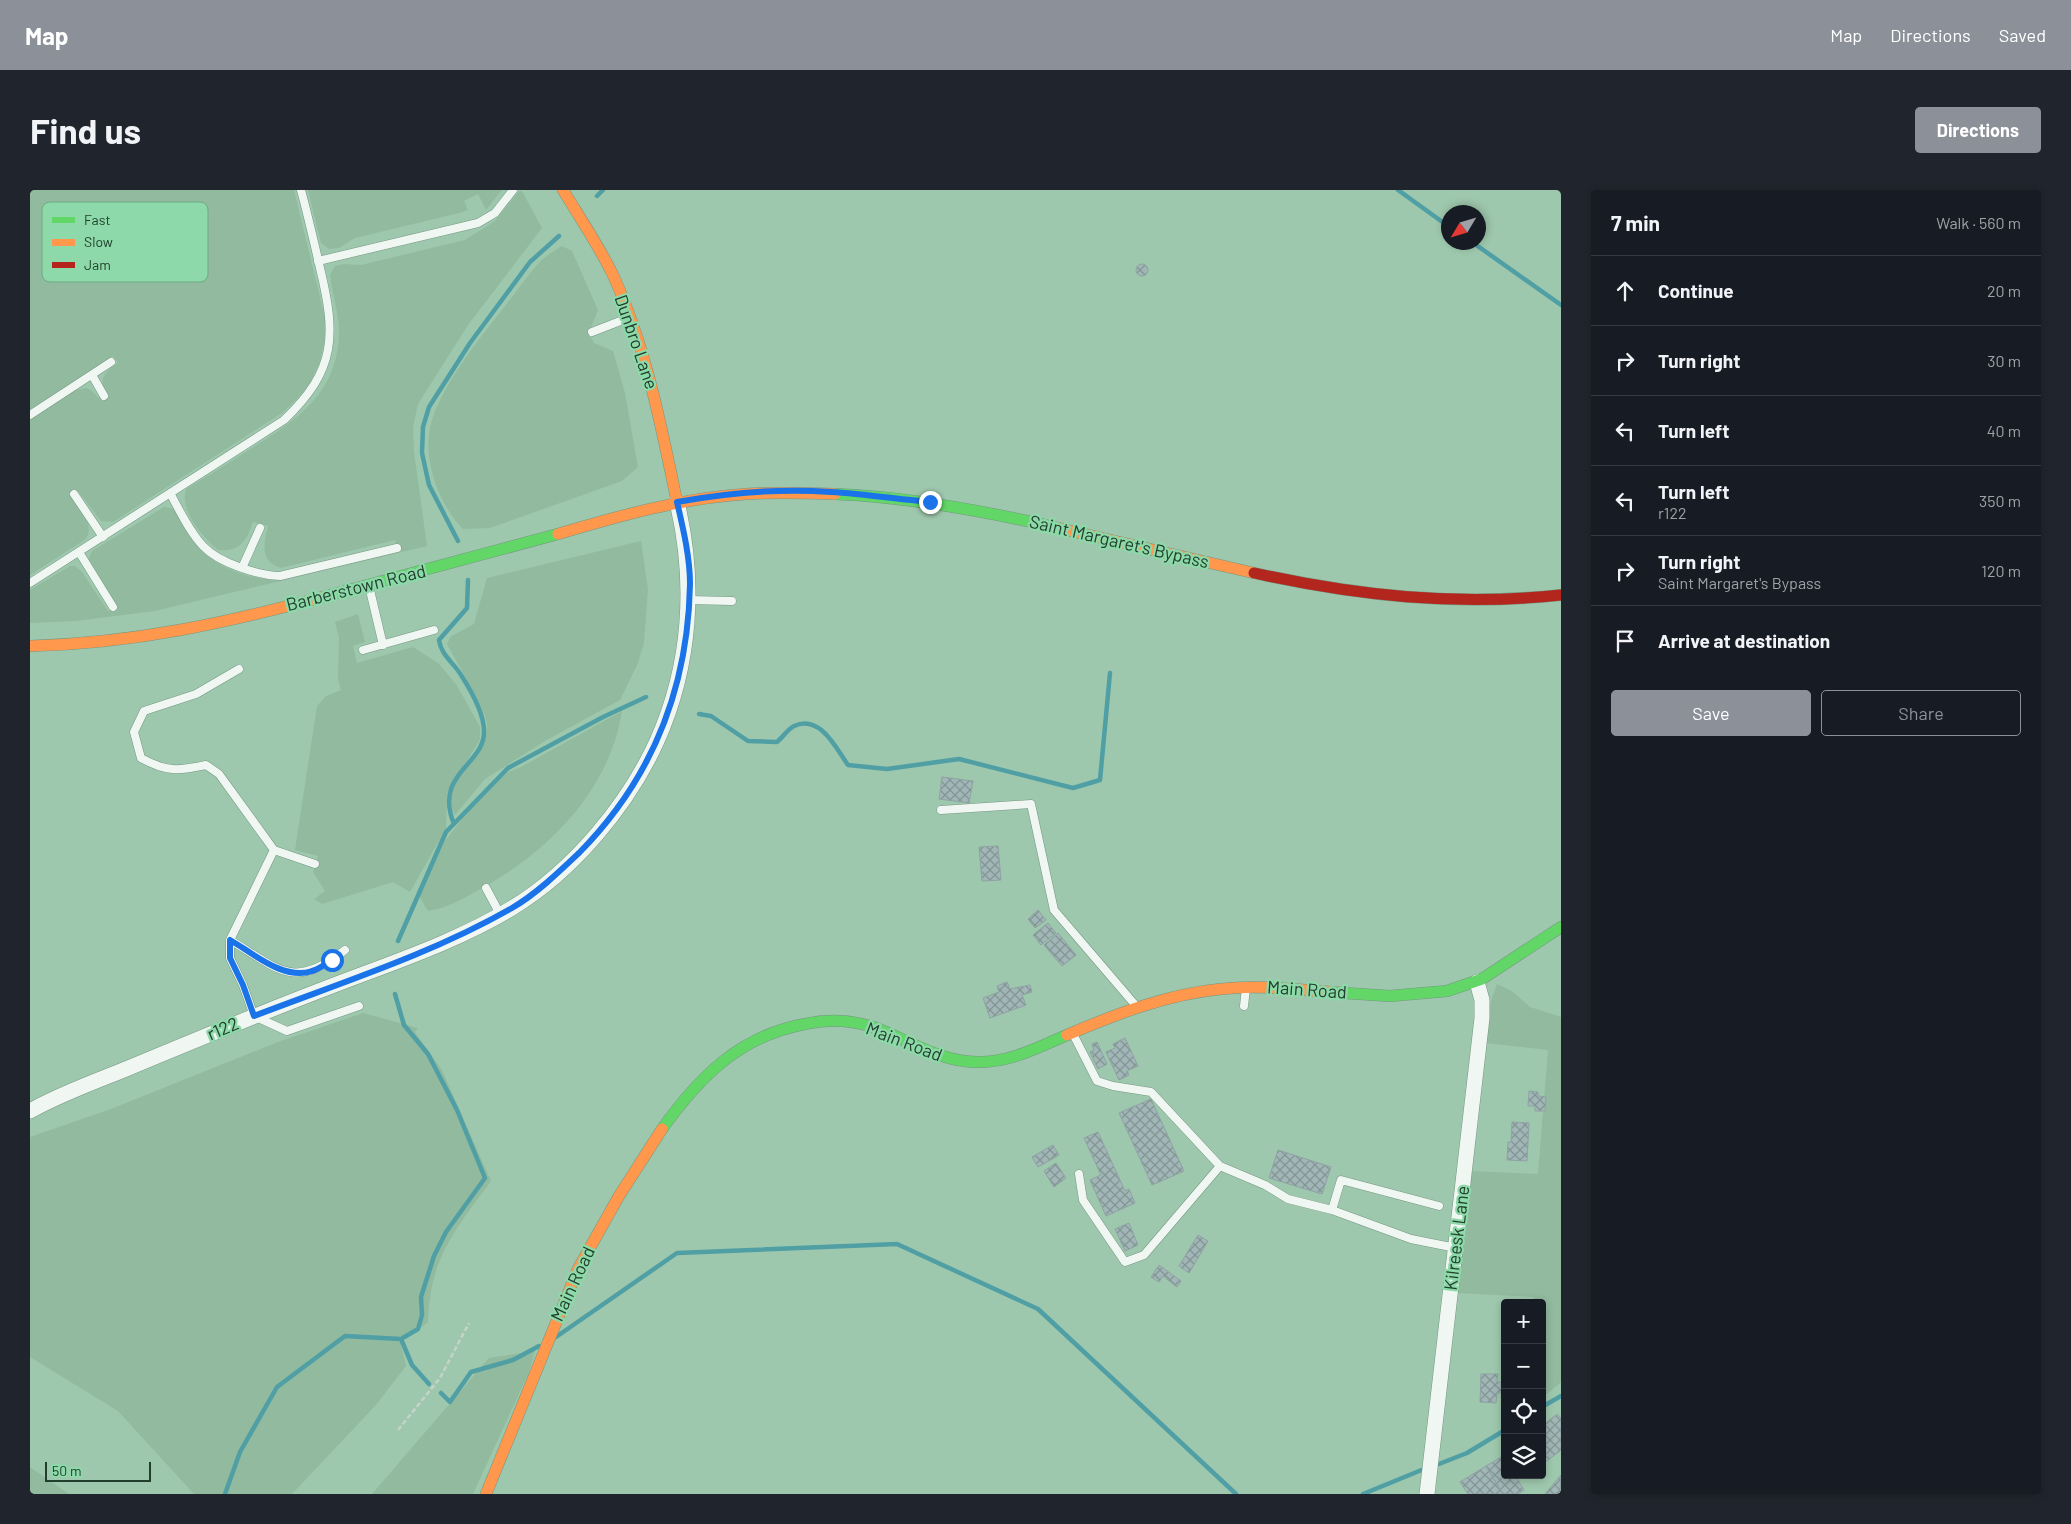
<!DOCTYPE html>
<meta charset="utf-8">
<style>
:root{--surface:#171b24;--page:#20242c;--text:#f1f3f6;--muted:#9ea1a6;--line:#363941;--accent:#8c9099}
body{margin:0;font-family:Barlow,sans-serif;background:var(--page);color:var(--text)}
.controls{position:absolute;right:15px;bottom:15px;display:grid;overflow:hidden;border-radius:5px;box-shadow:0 2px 8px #0003}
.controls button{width:45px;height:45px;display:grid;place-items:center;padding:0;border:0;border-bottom:1px solid var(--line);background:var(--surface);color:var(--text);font:25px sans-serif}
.compass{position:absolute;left:1411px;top:15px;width:45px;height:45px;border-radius:50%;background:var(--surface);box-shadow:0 2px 8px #0003;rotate:232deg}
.scale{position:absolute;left:15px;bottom:12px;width:106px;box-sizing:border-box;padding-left:5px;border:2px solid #203f2c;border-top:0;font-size:14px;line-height:18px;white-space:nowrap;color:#203f2c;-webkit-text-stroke:4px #8dd9a9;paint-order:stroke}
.stop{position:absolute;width:15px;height:15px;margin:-11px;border:4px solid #1a73e8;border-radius:50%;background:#fff}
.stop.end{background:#1a73e8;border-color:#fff;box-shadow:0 1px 5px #0008}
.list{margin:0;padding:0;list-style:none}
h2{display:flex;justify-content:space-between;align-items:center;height:65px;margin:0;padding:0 20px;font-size:21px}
h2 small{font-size:16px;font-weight:400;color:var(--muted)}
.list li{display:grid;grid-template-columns:32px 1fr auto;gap:15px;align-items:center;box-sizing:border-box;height:70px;padding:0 20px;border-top:1px solid var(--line)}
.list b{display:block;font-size:19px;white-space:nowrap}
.list p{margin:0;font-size:16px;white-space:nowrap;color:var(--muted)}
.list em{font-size:16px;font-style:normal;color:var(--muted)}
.actions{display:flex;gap:10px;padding:15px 20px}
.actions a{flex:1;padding:11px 0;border:1px solid var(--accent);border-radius:5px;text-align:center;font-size:18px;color:var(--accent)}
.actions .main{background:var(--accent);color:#fff}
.icon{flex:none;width:28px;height:28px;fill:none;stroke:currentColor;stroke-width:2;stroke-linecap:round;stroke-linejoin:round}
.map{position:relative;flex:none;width:1531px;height:1304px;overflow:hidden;border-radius:5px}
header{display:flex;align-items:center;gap:30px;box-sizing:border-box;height:70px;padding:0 25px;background:var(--accent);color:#fff}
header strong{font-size:24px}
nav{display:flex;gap:28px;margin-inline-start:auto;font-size:18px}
.intro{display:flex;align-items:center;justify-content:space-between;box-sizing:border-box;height:120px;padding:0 30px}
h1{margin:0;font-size:35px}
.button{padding:12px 22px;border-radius:5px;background:var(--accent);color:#fff;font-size:18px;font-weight:700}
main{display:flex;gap:30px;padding:0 30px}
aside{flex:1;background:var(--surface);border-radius:5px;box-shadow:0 2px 8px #0003}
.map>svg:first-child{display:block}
</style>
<header>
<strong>Map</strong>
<nav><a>Map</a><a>Directions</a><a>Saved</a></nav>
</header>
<div class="intro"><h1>Find us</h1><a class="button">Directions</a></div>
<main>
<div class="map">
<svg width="1531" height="1304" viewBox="0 0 1531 1304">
<defs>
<pattern id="building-cross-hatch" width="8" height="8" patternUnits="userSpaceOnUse" patternTransform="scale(1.25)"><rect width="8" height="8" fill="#a1b6b6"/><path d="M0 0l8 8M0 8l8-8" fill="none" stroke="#839594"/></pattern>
</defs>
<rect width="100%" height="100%" fill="#9ec8ad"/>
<path fill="#91ba9f" d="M0 0H264L296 132 294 154 289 174 280 193 267 209 252 223 83 332 71 331 48 301 41 306C50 319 65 333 56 349L0 385V230L46 200 56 198 61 200 69 208 76 204C68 188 75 182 88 173L83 166 0 219Z
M278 0H472L456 20 448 4 434 11 438 20 429 23 325 48 309 58 299 59 291 53Z
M489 1H492L512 38 438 135 388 214 383 237 384 262 397 356 125 421 46 431 0 433V400L40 376H45L52 382 78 421 86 417 58 371 62 361 134 317 144 319C153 330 158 344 167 355 184 376 218 390 244 389L368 360 365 350 251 378C229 371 234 353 238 336L223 332C217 350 210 362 188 360 173 347 149 321 156 299 178 286 200 272 222 258 268 229 308 203 309 142 309 122 302 104 300 85L305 76 314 74 331 75 435 50 465 31Z
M532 56 542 61 568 120 559 142 564 153 583 161 595 203 608 277 592 291 460 338 433 339C410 316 393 272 400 238 408 199 450 148 475 116 486 102 496 87 508 74 514 67 524 61 532 56Z
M611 351 618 399 614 453 608 473 590 510 515 551 455 589 425 625C404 591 461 566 457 533 455 520 425 469 417 454L420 447 444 434 457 388Z
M328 424 335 452 323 456 327 473 383 457 408 473 426 494 450 537V550L417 602 416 638 380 702 363 692 292 714 284 709 295 701 283 682 288 666 265 660 287 516 296 506 311 500 308 489 309 448 305 432Z
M592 521C580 599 520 660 454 697 436 707 418 718 398 721L389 706 415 651 439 620 464 594 478 582 491 577Z
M1467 794 1482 801 1500 817 1531 827V1192L1512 1208V1113H1505L1504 1107 1426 1103 1441 981 1508 984 1518 860 1455 853 1461 811Z
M333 823 388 838 385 842 412 880 461 991C424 1041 400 1068 398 1132L381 1146H369L376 1176 346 1215 262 1304H164L88 1221 0 1167V947L81 919 248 852Z
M505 1161 499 1182 443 1304H342L459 1168Z
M0 1277 39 1304H0Z"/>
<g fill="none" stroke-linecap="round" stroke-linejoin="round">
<path stroke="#509fa5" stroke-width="4.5" d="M1368 0 1418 36
M567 6 573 0
M1442 52 1531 115
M428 351 399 295 392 263 393 237 399 217 440 153 500 72 529 46
M669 524 681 526 718 551 747 552C752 548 758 539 764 536 790 524 806 558 818 575L857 579 929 569 1043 598 1070 590 1080 483
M424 634C403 583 455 575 454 541 454 524 440 499 431 485 423 472 411 465 409 450L437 418 438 390
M368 751 416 642 478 578 573 527 616 507
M526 1147 647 1063 867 1054 1008 1119 1206 1304
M371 1149 382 1175 399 1194
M411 1203 420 1212 441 1182 483 1170 509 1156
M1512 1217 1531 1206
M1409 1274 1437 1263 1475 1240
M195 1304 210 1262 247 1197 315 1146 371 1149 388 1139 392 1125 391 1107 404 1066 416 1042 455 988 427 920 398 864 374 835 365 804
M1333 1304 1394 1279"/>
</g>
<path fill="url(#building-cross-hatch)" stroke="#8ea3a3" d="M1106 80a6 6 0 1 1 12 0a6 6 0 1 1-12 0Z
M912 587 943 591 939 613 909 609Z
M968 656 971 690 952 691 949 657Z
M1008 720 1016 730 1005 738 998 729Z
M1018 733 1026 743 1011 755 1003 745Z
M1028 743 1046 765 1032 776 1014 755Z
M977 792 980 799 1000 795 1002 802 992 805 996 815 960 828 953 808 969 802 967 796Z
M1095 848 1108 876 1097 881 1099 885 1089 890 1076 862 1085 858 1083 854Z
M1067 852 1077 874 1068 879 1060 862 1064 860 1062 854Z
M1499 901 1508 902V906L1516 907 1515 921H1505V916H1498Z
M1121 909 1154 981 1122 995 1089 923Z
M1482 932 1499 933 1497 971 1477 970 1478 952H1481Z
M1068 942 1095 1001 1099 999 1105 1013 1076 1026 1060 990 1071 985 1054 948Z
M1023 955 1029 965 1008 977 1002 967Z
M1248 960 1301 977 1292 1004 1239 988Z
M1026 973 1036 988 1024 997 1014 981Z
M1099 1033 1108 1055 1095 1061 1085 1039Z
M1168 1045 1178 1051 1159 1083 1149 1076Z
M1129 1075 1151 1091 1147 1097 1133 1086 1129 1092 1121 1087Z
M1451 1184H1468L1467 1192H1475V1203H1467L1466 1213 1450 1212Z
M1527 1224 1531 1228V1260L1512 1275V1236Z
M1473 1266 1475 1269V1285H1485L1494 1300 1488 1304H1473L1456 1276Z
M1456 1276 1473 1304H1438L1430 1292Z
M1531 1285 1530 1304H1515Z"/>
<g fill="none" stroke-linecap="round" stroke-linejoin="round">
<defs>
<path id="lane" d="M288 71 448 33 465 23 483 0
M562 142 598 128
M62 185 74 206
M0 225 81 172
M140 303C150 321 159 341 173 356 189 373 227 385 250 386L367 358
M44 304 73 347
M49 362 83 417
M212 378 230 338
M0 393 254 230C307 180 306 144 290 78 284 52 278 26 271 0
M339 396 353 455
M658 410 702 411
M333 460 404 440
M209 479 166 504 114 521 104 542 111 568C136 582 148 581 176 575L189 584 244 660 200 750V768L213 795 224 826 257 841 329 816
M911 620 1001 614 1024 720 1107 817
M244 660 285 674
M456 698 470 724
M200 750C249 779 263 801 315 760
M1214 816 1216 798
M1043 844 1067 891 1083 896 1121 902 1190 976 1235 995 1258 1009 1302 1020 1381 1049 1426 1058
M1049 984 1053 1010 1095 1072 1114 1065 1190 976
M1302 1020 1311 990 1409 1016"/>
<path id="street" d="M0 921C30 904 64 892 96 879 163 851 231 823 299 797 361 773 426 752 482 718 543 681 598 615 627 551 661 475 666 392 647 312
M1397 1304 1452 828V810L1447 792"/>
<path id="fast" d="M805 304C880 307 955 321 1028 338
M297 406 528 344
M1299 802 1360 806 1417 801 1452 789 1531 737
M632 939C670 886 710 846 775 834 797 829 821 830 843 837 877 849 909 872 947 872 979 873 1009 857 1037 845"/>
<path id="slow" d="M533 0C550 28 569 56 583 85 616 157 631 235 647 312
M1028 338 1224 383
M528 344C589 326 652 308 716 304 746 302 775 303 805 304
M0 456C106 453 195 433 297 406
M1037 845C1086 824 1138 804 1191 799 1227 795 1263 799 1299 802
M456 1304 548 1079 589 1006 632 939"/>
<path id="jam" d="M1224 383C1328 406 1425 416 1531 405"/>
</defs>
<use href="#lane" stroke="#759782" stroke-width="9"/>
<use href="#street" stroke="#759782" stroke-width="16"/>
<use href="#fast" stroke="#759782" stroke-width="12"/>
<use href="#slow" stroke="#759782" stroke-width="12"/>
<use href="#jam" stroke="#759782" stroke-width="12"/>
<path stroke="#c5d3ca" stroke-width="2.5" stroke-dasharray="5 2.5" stroke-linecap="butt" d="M368 1240 410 1188 439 1133"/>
<use href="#lane" stroke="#f0f7f3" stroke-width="8"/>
<use href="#street" stroke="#f0f7f3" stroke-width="15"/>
<use href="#fast" stroke="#63d668" stroke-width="11"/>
<use href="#slow" stroke="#ff974d" stroke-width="11"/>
<use href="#jam" stroke="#b3261e" stroke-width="11"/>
</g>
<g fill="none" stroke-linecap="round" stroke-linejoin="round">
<path stroke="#1a73e8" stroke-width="6" d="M302 770C296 774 289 779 282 781 254 791 223 763 200 750V768L213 795 224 826C310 793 402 764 482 718 506 704 529 682 549 663 623 588 658 499 660 394 660 367 653 338 647 312 697 303 749 298 801 302 834 304 867 309 900 312"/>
</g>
<g text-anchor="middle" stroke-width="4.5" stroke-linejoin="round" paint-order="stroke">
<g font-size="18" fill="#203f2c" stroke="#8dd9a9">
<text transform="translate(606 152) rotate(71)" y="6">Dunbro Lane</text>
<text transform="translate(1089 352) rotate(13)" y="6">Saint Margaret's Bypass</text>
<text transform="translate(326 398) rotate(-14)" y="6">Barberstown Road</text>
<text transform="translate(1277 800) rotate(4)" y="6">Main Road</text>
<text transform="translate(193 839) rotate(-23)" y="6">r122</text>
<text transform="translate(874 852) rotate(21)" y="6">Main Road</text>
<text transform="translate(1427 1048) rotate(-83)" y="6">Kilreesk Lane</text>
<text transform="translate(543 1094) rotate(-65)" y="6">Main Road</text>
</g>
</g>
<rect x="12" y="12" width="166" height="80" rx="8" fill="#8dd9a9" stroke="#6cab84" stroke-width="1"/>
<rect x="22" y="27" width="23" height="6" fill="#63d668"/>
<rect x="22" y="49" width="23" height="7" fill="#ff974d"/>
<rect x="22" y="72" width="23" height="6" fill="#b3261e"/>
<g font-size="14" fill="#203f2c">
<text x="54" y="35">Fast</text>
<text x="54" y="57">Slow</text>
<text x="54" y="80">Jam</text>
</g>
</svg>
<div class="controls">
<button>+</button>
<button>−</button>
<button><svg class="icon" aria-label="locate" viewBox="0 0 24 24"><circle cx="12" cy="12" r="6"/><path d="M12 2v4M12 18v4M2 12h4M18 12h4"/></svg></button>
<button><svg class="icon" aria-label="layers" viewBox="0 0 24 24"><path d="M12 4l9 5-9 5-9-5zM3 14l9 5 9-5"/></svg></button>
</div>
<svg class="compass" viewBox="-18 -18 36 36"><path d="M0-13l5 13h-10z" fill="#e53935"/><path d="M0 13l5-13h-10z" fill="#9ea1a6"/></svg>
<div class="scale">50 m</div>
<div class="stop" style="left:302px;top:770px"></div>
<div class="stop end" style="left:900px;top:312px"></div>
</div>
<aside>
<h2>7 min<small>Walk · 560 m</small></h2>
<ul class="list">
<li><svg class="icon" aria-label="ahead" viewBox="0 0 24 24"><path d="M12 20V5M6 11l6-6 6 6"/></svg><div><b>Continue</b></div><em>20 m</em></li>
<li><svg class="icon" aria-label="right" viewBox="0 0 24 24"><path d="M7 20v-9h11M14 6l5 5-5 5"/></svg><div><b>Turn right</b></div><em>30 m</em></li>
<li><svg class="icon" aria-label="left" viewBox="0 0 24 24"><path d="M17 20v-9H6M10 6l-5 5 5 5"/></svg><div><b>Turn left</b></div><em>40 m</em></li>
<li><svg class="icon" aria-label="left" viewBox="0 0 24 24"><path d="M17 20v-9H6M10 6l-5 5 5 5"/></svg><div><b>Turn left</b><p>r122</p></div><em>350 m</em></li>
<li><svg class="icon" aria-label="right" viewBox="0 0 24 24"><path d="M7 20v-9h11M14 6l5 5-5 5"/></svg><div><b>Turn right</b><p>Saint Margaret's Bypass</p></div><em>120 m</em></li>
<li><svg class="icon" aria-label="arrive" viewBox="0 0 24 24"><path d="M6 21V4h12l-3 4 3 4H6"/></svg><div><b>Arrive at destination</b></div></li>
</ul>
<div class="actions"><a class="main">Save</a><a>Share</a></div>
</aside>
</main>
